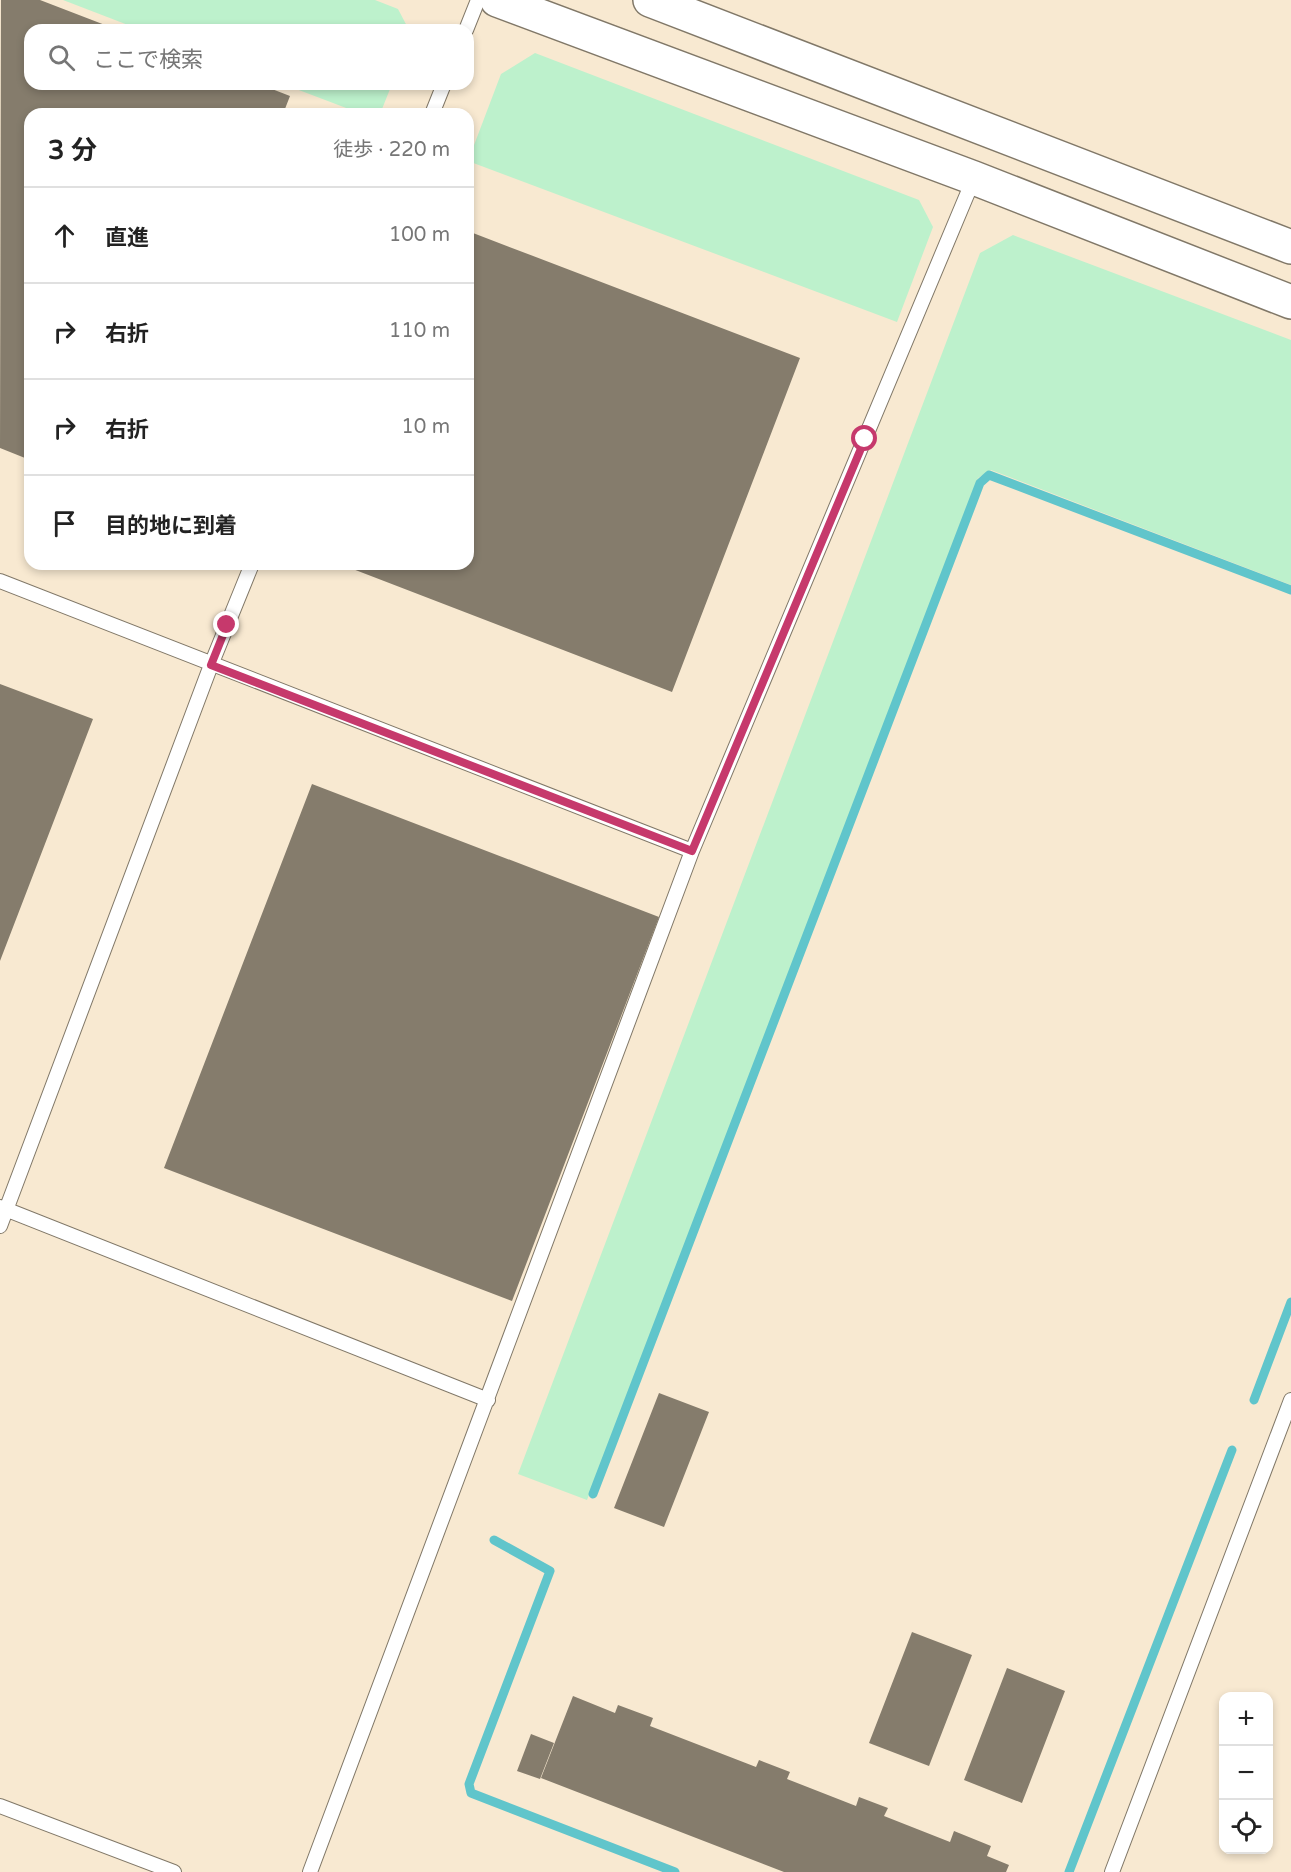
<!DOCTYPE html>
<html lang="ja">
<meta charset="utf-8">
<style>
:root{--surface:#fff;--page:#f6f6f6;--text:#222;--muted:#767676;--line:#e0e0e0}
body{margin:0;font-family:"Varela Round","Noto Sans JP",sans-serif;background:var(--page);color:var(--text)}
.controls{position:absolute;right:18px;bottom:18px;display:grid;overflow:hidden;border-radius:12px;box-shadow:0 3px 9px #0003}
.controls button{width:54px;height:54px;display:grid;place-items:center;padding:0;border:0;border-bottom:2px solid var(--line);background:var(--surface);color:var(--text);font:30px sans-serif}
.stop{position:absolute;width:18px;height:18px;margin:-14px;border:4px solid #c6396c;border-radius:50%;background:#fff}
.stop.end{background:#c6396c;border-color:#fff;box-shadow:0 2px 6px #0008}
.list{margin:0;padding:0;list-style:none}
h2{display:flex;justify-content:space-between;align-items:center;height:78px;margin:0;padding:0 24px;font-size:26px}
h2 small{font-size:20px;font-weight:400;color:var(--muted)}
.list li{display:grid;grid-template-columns:39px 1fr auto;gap:18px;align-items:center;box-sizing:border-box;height:96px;padding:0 24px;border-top:2px solid var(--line)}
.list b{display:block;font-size:22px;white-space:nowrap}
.list em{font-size:20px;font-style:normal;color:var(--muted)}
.icon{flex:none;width:33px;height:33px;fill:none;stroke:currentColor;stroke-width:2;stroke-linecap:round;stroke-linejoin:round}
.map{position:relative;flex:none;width:1291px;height:1872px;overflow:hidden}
.search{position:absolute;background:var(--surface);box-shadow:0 3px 9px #0003;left:24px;top:24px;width:450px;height:66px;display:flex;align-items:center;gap:15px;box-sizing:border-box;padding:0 21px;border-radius:18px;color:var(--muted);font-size:22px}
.panel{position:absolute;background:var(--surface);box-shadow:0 3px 9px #0003;left:24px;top:108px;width:450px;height:462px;border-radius:18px}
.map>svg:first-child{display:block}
</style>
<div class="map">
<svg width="1291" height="1872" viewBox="0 0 1291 1872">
<rect width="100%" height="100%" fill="#fdf5e7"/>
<path fill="#f8e9d1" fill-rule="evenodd" d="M0 0H1291V1872H0ZM30 30H468V84H30ZM30 114H468V564H30ZM1224 1696H1268V1850H1224Z"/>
<path fill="#bdf1cc" d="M63 0H375L398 9 409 30H141Z
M535 53 919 200 933 227 897 322 468 161 501 74Z
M283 84H392L380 114H362Z
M1013 235 1291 340V585L991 470 978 478 587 1500 518 1474 980 253Z"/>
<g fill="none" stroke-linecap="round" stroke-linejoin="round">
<path stroke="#60c5cb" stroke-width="9" d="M1254 1400 1291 1302
M593 1494 980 483 989 475 1291 590
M494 1540 550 1571 469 1784 471 1793 675 1872
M1069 1872 1232 1450"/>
</g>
<path fill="#857c6c" d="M1 0H40L118 30H30V84H259L290 96 283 114H30V460L0 448Z
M473 233 800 358 672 692 345 566 346 564H468V247Z
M0 684 93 719 0 961Z
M312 784 659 917 512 1301 164 1168Z
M659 1393 709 1412 664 1527 614 1508Z
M912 1632 972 1655 929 1766 869 1743Z
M1007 1668 1065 1691 1022 1803 964 1780Z
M573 1696 615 1713 618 1705 653 1718 650 1726 756 1767 759 1760 790 1772 787 1779 856 1806 859 1797 888 1808 884 1816 950 1842 954 1831 991 1846 987 1856 1009 1865 1006 1872H784L541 1778Z
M531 1734 554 1743 540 1779 517 1771Z"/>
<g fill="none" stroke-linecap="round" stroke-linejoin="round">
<defs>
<path id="lane" d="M466 30 478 0
M432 114 444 84
M0 581 692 851
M0 1207 488 1400
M0 1226 211 665 252 564
M0 1806 174 1872
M310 1872 692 851 974 178
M1112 1872 1291 1400"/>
<path id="secondary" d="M497 0 974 178 1291 302
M650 0 1291 247"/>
</defs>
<use href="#lane" stroke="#817868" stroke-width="16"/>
<use href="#secondary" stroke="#817868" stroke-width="36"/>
<use href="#lane" stroke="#fff" stroke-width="14"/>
<use href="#secondary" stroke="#fff" stroke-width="33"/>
</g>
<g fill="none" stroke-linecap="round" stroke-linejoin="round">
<path stroke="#c6396c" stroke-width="8" d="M227 625 211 665 692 851 865 439"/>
</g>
</svg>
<div class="controls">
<button>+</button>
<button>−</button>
<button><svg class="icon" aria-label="locate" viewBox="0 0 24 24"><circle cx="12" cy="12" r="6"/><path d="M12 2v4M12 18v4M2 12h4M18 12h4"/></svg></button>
</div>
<div class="stop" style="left:865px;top:439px"></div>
<div class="stop end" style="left:227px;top:625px"></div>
<div class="search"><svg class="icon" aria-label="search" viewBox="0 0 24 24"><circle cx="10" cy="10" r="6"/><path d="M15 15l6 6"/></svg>ここで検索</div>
<section class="panel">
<h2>3 分<small>徒歩 · 220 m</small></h2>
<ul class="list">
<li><svg class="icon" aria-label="ahead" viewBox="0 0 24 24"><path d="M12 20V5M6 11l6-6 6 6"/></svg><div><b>直進</b></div><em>100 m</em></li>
<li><svg class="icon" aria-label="right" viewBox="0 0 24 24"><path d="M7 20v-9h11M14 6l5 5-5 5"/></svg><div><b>右折</b></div><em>110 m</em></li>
<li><svg class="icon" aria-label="right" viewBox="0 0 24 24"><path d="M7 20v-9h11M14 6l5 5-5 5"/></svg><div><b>右折</b></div><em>10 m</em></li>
<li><svg class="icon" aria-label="arrive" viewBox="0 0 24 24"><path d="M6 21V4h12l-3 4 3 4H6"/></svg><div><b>目的地に到着</b></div></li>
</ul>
</section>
</div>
